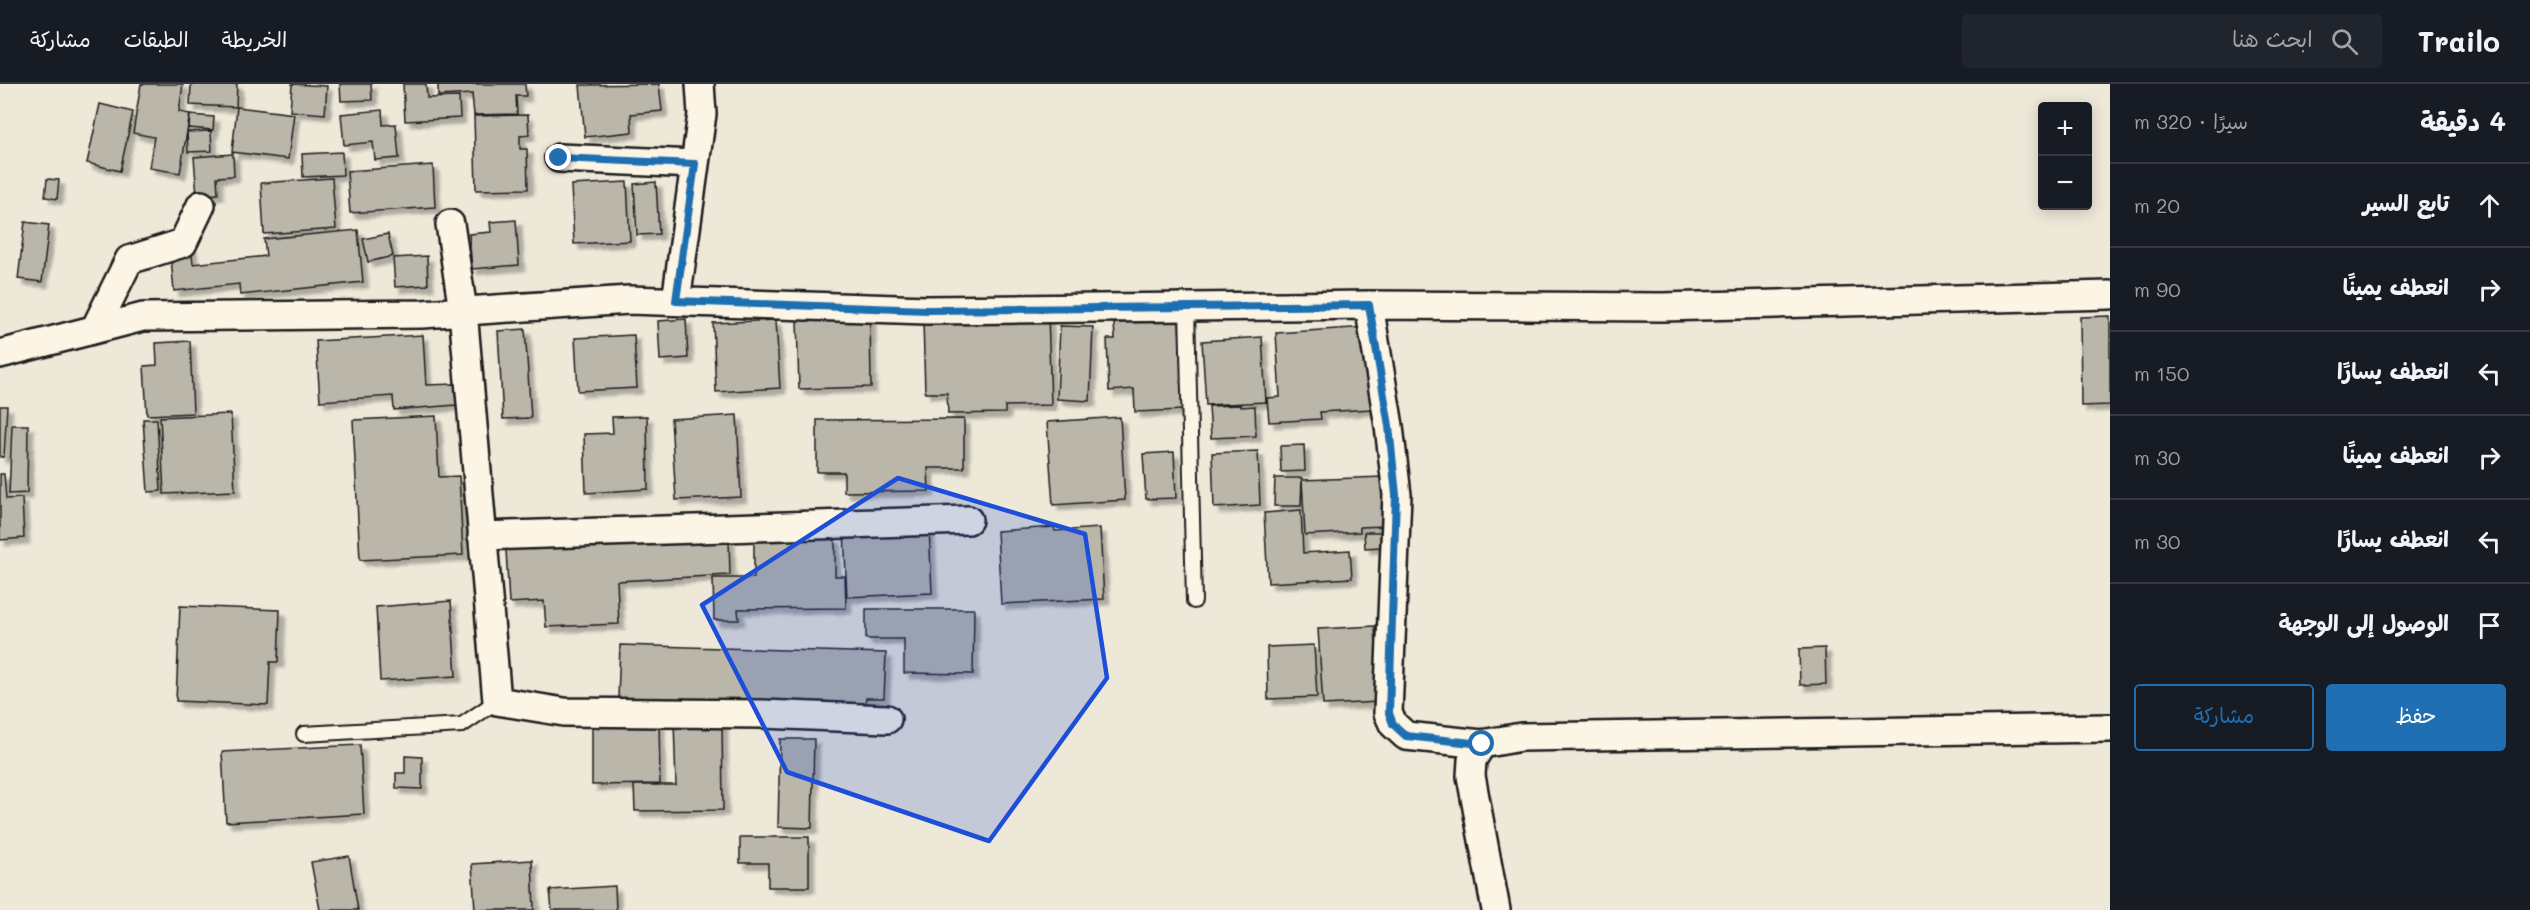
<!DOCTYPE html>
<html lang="ar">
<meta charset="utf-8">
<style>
:root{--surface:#171b24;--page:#20242c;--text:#f1f3f6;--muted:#9ea1a6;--line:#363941;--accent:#1f6fb2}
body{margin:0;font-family:Mali,"Playpen Sans Arabic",sans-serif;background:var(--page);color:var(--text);direction:rtl}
.controls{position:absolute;right:18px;top:18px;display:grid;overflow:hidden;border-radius:6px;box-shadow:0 3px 15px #0003}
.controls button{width:54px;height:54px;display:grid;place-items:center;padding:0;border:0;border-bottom:2px solid var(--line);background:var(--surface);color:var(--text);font:30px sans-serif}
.stop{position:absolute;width:18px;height:18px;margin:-14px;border:4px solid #1f6fb2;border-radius:50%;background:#fff}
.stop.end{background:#1f6fb2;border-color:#fff;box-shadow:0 2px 6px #0008}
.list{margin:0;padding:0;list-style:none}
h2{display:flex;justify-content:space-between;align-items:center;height:78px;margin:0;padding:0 24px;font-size:26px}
h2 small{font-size:20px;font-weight:400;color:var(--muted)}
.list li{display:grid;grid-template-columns:39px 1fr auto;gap:18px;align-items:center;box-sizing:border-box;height:84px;padding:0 24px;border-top:2px solid var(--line)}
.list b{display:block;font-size:22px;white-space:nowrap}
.list em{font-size:20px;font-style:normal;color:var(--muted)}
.actions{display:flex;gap:12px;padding:18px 24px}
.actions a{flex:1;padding:14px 0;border:2px solid var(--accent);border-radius:6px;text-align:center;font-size:21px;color:var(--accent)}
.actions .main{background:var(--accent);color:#fff}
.icon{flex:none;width:33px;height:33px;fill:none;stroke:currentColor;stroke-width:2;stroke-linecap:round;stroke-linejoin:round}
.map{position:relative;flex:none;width:2110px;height:826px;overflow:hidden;direction:ltr}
header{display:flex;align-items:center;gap:36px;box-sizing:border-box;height:84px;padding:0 30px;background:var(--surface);border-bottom:2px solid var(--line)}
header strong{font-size:28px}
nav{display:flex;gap:33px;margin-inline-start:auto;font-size:21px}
.search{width:420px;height:54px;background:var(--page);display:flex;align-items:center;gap:15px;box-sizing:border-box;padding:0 21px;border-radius:6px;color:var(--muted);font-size:22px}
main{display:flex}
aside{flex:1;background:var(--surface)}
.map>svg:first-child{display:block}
</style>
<header>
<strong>Trailo</strong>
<div class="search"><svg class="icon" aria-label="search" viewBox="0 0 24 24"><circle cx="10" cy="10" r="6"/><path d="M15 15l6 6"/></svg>ابحث هنا</div>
<nav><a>الخريطة</a><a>الطبقات</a><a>مشاركة</a></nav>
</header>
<main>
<aside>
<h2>4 دقيقة<small>سيرًا · 320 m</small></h2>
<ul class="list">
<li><svg class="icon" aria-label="ahead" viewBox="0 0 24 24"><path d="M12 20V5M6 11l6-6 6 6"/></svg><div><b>تابع السير</b></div><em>20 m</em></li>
<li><svg class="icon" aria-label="right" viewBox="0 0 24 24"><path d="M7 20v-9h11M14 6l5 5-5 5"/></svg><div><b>انعطف يمينًا</b></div><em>90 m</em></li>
<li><svg class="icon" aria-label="left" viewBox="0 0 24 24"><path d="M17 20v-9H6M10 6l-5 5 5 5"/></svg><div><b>انعطف يسارًا</b></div><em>150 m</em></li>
<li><svg class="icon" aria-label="right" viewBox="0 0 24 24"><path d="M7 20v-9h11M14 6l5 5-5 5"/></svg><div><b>انعطف يمينًا</b></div><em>30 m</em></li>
<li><svg class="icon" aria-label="left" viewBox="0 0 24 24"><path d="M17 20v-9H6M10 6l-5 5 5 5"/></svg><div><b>انعطف يسارًا</b></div><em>30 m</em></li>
<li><svg class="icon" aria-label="arrive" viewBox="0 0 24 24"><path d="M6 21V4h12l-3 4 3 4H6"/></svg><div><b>الوصول إلى الوجهة</b></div></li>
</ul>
<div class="actions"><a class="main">حفظ</a><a>مشاركة</a></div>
</aside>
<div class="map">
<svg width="2110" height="826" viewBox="0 0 2110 826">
<defs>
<filter id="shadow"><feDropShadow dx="5.5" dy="5.5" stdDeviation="1.5" flood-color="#0004"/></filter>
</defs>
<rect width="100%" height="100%" fill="#eee8d9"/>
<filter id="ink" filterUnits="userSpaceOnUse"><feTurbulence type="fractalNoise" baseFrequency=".0167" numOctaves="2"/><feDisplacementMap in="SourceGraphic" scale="12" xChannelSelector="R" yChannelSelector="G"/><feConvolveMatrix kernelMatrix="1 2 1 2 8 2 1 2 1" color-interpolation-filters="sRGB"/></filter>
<g filter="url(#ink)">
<path fill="#bab6aa" stroke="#1c1c1c" stroke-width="1.5" filter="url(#shadow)" d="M141 0H183L179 28 190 30 180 89 149 84 154 53 133 49Z
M191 0H237L236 23 190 21Z
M292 0 327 2 325 30 290 27Z
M340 0H371L372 16 341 17Z
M403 0H426L427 14 459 13 460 34 405 37Z
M438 0H525L526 12H516L517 30 474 31 472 10 438 12Z
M659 0 662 27 631 30 632 48 585 53 580 1Z
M100 20 133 28 120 87 87 79Z
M237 23 294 30 288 75 232 68Z
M382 26 383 41 396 40 399 74 375 76 373 58 344 61 341 30Z
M190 31 214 33 213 46 189 44Z
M528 31 529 51 520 52V65H527L528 105 476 106 474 32Z
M211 47 212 67 188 68 187 48Z
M342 68 343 91 303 93 302 70Z
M233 70 234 92 217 93 218 110 197 112 194 73Z
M433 81 435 123 350 129 347 87Z
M332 94 336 145 264 150 261 99Z
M47 95 59 96 57 115 45 113Z
M627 98 630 157 574 160 571 101Z
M656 98 659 150 637 151 634 100Z
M516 136 519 181 472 185 469 150 491 148 490 138Z
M25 138 49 141 42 198 18 195Z
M358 146 363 198 240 211 239 200 174 207 170 164 191 162 193 180 266 172 264 155Z
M388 150 393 172 368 178 363 155Z
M427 172 428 201 395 203 393 174Z
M1048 231 1051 321 1005 322V329L948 330 947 309H925L923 236Z
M870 232 871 303 799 305 797 235Z
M2110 232V321L2081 322 2080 233Z
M686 235 688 274 660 276 658 237Z
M776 236 780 304 716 308 713 239Z
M1179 236 1183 326 1135 328 1134 305 1109 307 1107 255H1115L1114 239Z
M1060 242 1093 243 1090 317 1057 315Z
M1368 243 1373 325 1320 328 1321 335 1269 338 1267 314 1280 313 1276 249Z
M525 245 531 334 503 335 498 247Z
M423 251 426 301 455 300 456 321 394 326 393 312 320 317 316 257Z
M634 251 637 304 578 307 575 254Z
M1262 253 1266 318 1206 321 1202 257Z
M190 257 193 329 147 331 144 282 157 281 156 259Z
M1241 321V323L1255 322 1256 352 1211 354 1209 322Z
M0 322H7L4 373H0Z
M231 330 235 407 164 410 160 333Z
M737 331 741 413 676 416 671 335Z
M436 332 439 393 459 392 463 471 360 476 353 336Z
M647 332 648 405 586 409 584 350 613 349 612 333Z
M1120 333 1125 416 1053 421 1047 338Z
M143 335H157L161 407 148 408Z
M964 335V384H928L929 407 844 408V388H817V336Z
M12 341H28L27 409 9 410Z
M1304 361 1305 387 1281 388 1280 362Z
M1258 367 1260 421 1214 424 1212 369Z
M1174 368 1176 414 1146 415 1143 370Z
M0 390H4L6 415 22 414 24 454 0 456Z
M1383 393 1385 442 1360 443V448L1305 451 1302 396Z
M1275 394H1302L1301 422H1274Z
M1301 426 1303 469 1350 466 1352 494 1268 499 1264 429Z
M929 443 932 509 847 513 844 447Z
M1054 443 1055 447 1100 444 1104 515 1001 520 997 447Z
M1364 448H1381V463L1365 464Z
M754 454H835V492H845L846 524 738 525 739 536H714L713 494H754Z
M729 455 730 491 617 497 619 540 546 543 544 517 509 519 506 466Z
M451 517 456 592 380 597 376 523Z
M180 522 280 526 278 578H270L268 621 176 617Z
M866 525H974L973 590 904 589V555H866Z
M1375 542 1379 618 1323 621 1318 545Z
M620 561 886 569 884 614H866L865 622 618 615Z
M1314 561 1317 613 1268 615 1267 563Z
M1825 564 1826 600 1800 601 1799 565Z
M592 633H659L660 700 592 701Z
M722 636 723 726 635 727 634 701H676L674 637Z
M780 655H814L812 744 778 743Z
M360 661 364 730 226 738 222 668Z
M405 672 422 673V705L396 704V689H405Z
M740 753H809V803H768V779H740Z
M349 772 358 826H320L311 778Z
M532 776 534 826H475L472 780Z
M615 802 616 826H552L550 806Z"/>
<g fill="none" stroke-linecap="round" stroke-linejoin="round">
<defs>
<path id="lane" d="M1187 224 1194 517
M304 650 462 641 497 617"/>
<path id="street" d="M559 74 695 80
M450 140 463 227 497 617 564 628 762 630 887 635
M676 217 702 30 700 0
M1369 221 1389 342 1397 411 1388 629 1393 640 1406 652 1482 660
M95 245 129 176 183 159 201 121
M0 270 143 233 422 230 629 216 927 226 1369 221 1662 223 2110 211
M482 452 968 436
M1496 826 1471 692 1472 676 1482 660 1521 653 2110 644"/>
</defs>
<use href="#lane" stroke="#1c1c1c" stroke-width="18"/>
<use href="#street" stroke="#1c1c1c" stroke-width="32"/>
<use href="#lane" stroke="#fcf5e5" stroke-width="14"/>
<use href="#street" stroke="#fcf5e5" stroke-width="27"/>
</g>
</g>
<g fill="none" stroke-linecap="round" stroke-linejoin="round" filter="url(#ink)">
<path stroke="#1f6fb2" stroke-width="8" d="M559 74 695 80 676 217 927 226 1369 221 1389 342 1396 411 1389 629 1393 640 1406 652 1482 660"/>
</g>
<path fill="#1d4ed8" fill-opacity="0.2" stroke="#1d4ed8" stroke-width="4.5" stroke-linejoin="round" d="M898 394 1085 450 1107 594 989 757 787 688 702 521Z"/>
</svg>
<div class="controls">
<button>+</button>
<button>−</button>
</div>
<div class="stop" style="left:1482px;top:660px"></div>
<div class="stop end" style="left:559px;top:74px"></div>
</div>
</main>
